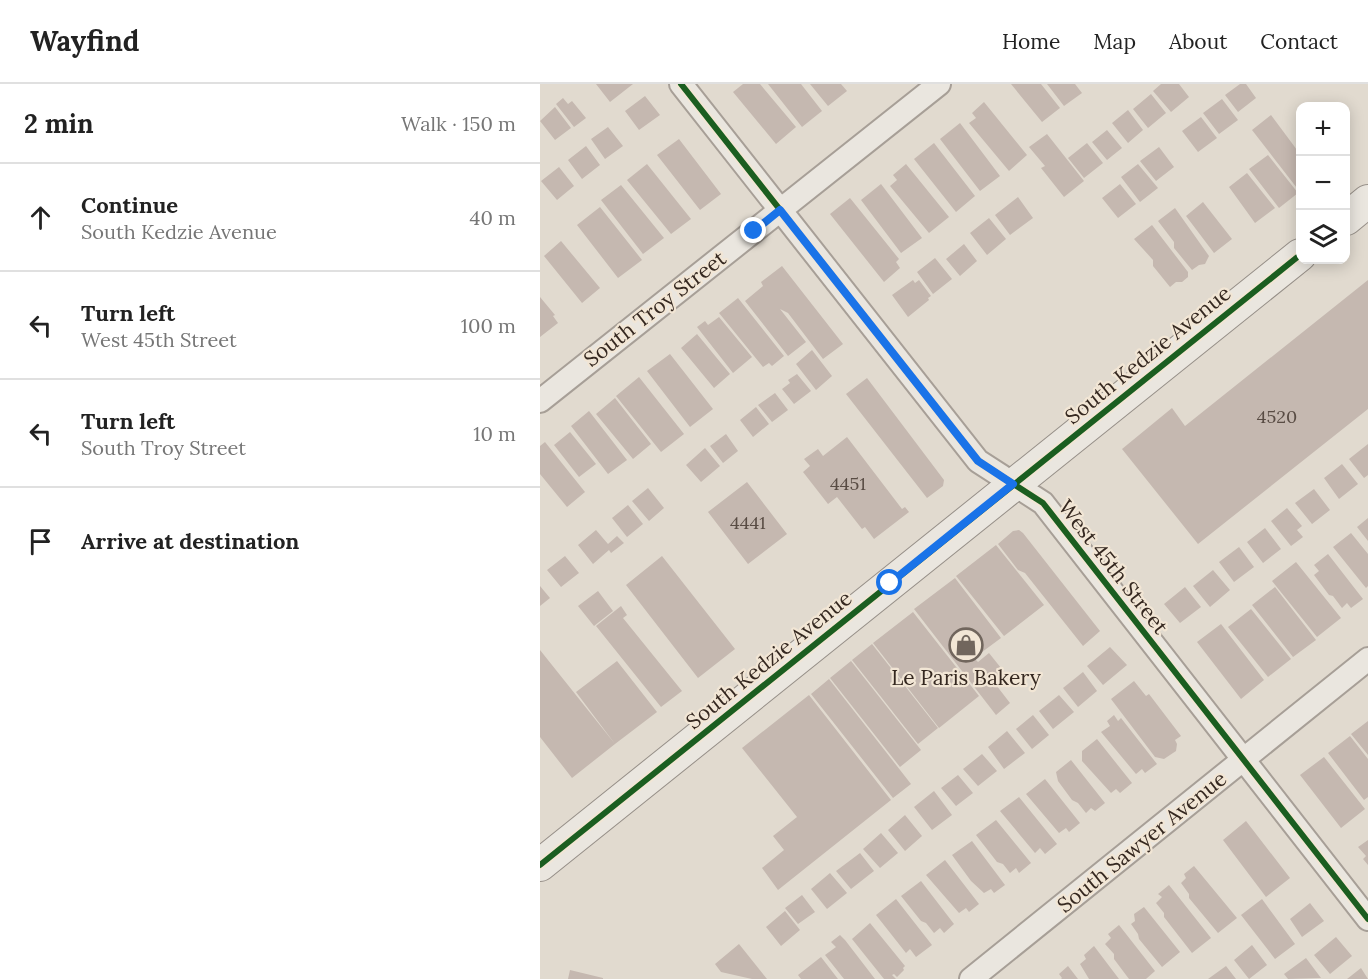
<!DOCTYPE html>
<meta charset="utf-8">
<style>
:root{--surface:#fff;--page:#f2f2f2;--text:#222;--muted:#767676;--line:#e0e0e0}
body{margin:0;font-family:Lora,serif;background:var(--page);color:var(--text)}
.controls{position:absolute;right:18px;top:18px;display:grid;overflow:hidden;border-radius:12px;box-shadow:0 3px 15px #0003}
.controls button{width:54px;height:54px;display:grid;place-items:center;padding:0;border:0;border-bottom:2px solid var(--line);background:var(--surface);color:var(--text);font:30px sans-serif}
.stop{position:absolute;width:18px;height:18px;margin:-14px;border:4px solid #1a73e8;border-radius:50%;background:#fff}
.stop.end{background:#1a73e8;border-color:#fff;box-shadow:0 2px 6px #0008}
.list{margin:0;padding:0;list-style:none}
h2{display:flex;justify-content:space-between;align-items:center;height:78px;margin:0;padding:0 24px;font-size:26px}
h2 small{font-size:20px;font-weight:400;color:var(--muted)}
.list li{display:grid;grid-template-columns:39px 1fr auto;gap:18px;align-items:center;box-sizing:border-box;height:108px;padding:0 24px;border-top:2px solid var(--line)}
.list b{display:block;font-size:22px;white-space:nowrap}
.list p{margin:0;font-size:20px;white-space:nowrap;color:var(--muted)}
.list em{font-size:20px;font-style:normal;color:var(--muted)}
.icon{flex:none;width:33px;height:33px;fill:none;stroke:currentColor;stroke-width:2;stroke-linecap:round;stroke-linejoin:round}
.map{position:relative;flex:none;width:828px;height:895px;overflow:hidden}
header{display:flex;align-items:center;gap:36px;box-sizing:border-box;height:84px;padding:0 30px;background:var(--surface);border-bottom:2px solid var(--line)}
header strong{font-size:28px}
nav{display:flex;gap:33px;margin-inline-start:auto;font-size:21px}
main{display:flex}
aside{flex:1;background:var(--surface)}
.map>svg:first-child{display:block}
</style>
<header>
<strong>Wayfind</strong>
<nav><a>Home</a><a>Map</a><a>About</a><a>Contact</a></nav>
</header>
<main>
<aside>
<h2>2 min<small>Walk · 150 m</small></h2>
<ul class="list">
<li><svg class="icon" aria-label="ahead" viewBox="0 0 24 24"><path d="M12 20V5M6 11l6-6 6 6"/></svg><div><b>Continue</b><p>South Kedzie Avenue</p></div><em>40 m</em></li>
<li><svg class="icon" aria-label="left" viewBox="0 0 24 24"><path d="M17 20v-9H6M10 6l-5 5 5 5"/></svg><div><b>Turn left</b><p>West 45th Street</p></div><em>100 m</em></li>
<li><svg class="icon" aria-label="left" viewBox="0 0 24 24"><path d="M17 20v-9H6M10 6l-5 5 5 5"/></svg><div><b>Turn left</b><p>South Troy Street</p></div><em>10 m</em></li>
<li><svg class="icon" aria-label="arrive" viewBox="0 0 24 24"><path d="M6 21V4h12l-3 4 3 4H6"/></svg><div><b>Arrive at destination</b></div></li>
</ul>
</aside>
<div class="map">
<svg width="828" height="895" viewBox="0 0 828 895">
<rect width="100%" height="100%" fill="#e1dacf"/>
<path fill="#c5b8b0" d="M56 0H93L70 18Z
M203 0H220L256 43 236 60 193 8Z
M228 0H261L282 27 262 43Z
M270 0H301L307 7 288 22Z
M471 0H501L520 24 502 38Z
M507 0H535L542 9 524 22Z
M621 0H639L649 13 631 28 613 7Z
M700 0H706L716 14 698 28 685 11Z
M611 10 626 29 608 44 593 25Z
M105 12 120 31 99 46 85 27Z
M23 14 28 20 32 17 46 34 34 43 16 20Z
M682 15 698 36 679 50 663 29Z
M444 18 487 71 469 87 429 39 436 34 432 29Z
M15 23 31 44 15 56 0 37Z
M588 26 603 46 588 59 572 39Z
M731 31 760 70V108L712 46Z
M661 33 677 54 658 68 642 47Z
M420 39 460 92 440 107 400 55Z
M68 43 83 62 65 75 51 55Z
M567 46 582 64 567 76 552 58Z
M507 50 544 97 524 113 501 84 505 82 489 63Z
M139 55 181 110 160 126 117 71Z
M394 59 435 112 416 128 374 75Z
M547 59 563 79 544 94 528 74Z
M46 62 60 81 42 95 28 76Z
M619 63 634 83 616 97 600 77Z
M728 71 758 109 739 124 709 85Z
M107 80 151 135 131 150 87 96Z
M366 80 409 133 389 149 350 102 357 96 353 91Z
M598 80 618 104 600 118 581 93Z
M19 83 34 102 17 116 1 97Z
M707 89 735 124 715 139 689 103Z
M341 100 382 154 361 169 321 116Z
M580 100 596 120 578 134 562 114Z
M81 101 124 154 103 170 61 116Z
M478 113 493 134 470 151 455 131Z
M310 114 359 175 356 178 360 184 344 198 290 130Z
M663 118 692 155 674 169 646 132Z
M60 123 102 176 78 194 37 141Z
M635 124 669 172 665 180 659 181 652 186 634 164V158L618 137Z
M449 134 466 155 447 171 430 149Z
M612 141 648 188V193L642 198H636L630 203 613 182V176L594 155Z
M21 157 60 204 42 219 4 172Z
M424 160 437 177 420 192 406 175Z
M395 174 412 195 393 210 377 188Z
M242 182 303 260 283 275 248 229 240 225 266 258 248 272 205 217 223 202 221 198Z
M373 196 375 199 379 196 391 212 388 214 389 216 368 233 352 211Z
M828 196V325L658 460 582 365 632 324 645 342Z
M0 213 15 231 13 232 18 239 0 253Z
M198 214 244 272 232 282 229 279 223 283 179 229Z
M179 233 212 273 193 289 157 243 165 237 168 241Z
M157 250 190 290 174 304 141 264Z
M272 266 292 292 276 306 256 280Z
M130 270 173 325 150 343 107 287Z
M257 290 271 307 254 320 242 305 250 299 248 296Z
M99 293 144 350 121 368 76 312Z
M327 294 404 396 403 402 387 414 306 310Z
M235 309 248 326 232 338 218 321Z
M75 314 111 360 93 375 56 330Z
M216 323 229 340 213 353 200 336Z
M49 327 87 376 68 390 31 342Z
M30 348 56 380 39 393 14 361Z
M186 350 198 367 183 379 170 362Z
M307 353 362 425 365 423 369 428 334 455 325 443 322 445 297 413 288 420 263 388 270 382 264 375 278 365 283 372Z
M5 358 45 408 27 423 0 390V362Z
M828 360V391L824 394 809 375Z
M165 364 180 382 161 398 146 381Z
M802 380 818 400 799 415 784 394Z
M207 398 247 450 208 480 168 428Z
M108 404 124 424 109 437 92 417Z
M774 405 790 426 772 440 755 419Z
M88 421 103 440 87 453 72 434Z
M747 424 762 442 757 446 763 453 751 462 731 437Z
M828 434V457L817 443Z
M725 444 741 465 723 479 707 458Z
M56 446 68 460 77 452 84 459 71 469 69 466 53 480 38 461Z
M479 446 483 449 560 547 543 562 485 489 478 486 458 460 473 447Z
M811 449 828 470V502L826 504 793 463Z
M456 461 504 521 464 552 416 492Z
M699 463 714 483 694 498 679 478Z
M788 470 823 515 811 524 807 519 802 524 793 512 789 511 774 491 779 487 774 481Z
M25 472 39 489 21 503 7 486Z
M122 472 195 565 158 594 86 501Z
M756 478 801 534 777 553 732 497Z
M673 486 690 506 670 523 653 502Z
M415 494 461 554 434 574 438 578 449 569 465 589 453 597 470 619 456 631 374 525Z
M0 502 10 514 0 522Z
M645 503 661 523 640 539 624 520Z
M735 503 776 556 753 573 712 521Z
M58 507 73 527 54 542 38 522Z
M81 522 87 531 83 534 142 607 121 623 56 542Z
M711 525 751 575 728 593 688 543Z
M373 528 439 612 399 644 333 559Z
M681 540 724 596 701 615 657 558Z
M332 560 398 644 378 660 312 576Z
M570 563 587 581 563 601 547 582Z
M0 566 75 660 32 694 0 653Z
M77 577 117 628 75 660 36 608Z
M311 577 381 666 360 683 290 594Z
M543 588 557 607 538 623 523 604Z
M289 595 371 700 353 714 271 610Z
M594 597 606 612 609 610 641 652 635 656 637 660 636 667 624 675 615 673 571 615Z
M269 611 351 716 238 806 222 784 244 766 233 752 257 733 202 664Z
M519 611 534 628 513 645 499 627Z
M493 631 509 651 492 665 476 645Z
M574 631 578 637 581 634 617 680 605 689 602 685 596 690 561 648 570 642 567 637Z
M828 637V671L811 650Z
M467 647 485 669 464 685 448 663Z
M810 652 828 675V713L824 716 788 669Z
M557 655 592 699 580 709 576 705 571 709 542 677V667Z
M442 670 457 687 438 702 423 685Z
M784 673 825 725 801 744 760 691Z
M531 676 565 719 555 727 551 724 546 729 538 719 532 716 518 697 516 688Z
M418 691 433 709 416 722 401 704Z
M505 695 540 739 529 748 526 744 519 749 486 710Z
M394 707 412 731 392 746 374 723Z
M479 713 517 760 505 770 500 764 495 769 460 727Z
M365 731 382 752 365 767 348 746Z
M456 736 491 779 479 789 476 784 470 789 463 780 457 778 436 751Z
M706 737 750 794 726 813 683 756Z
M341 749 358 769 340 784 323 765Z
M828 756V781L823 775 826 772 818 763Z
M432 757 465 801 454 809 451 805 444 809 431 797 412 771Z
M320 769 334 787 311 805 296 787Z
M405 776 439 820 429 828 426 824 419 829 386 791Z
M654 782 697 834 678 849 649 814V810L641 799 646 794 644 790Z
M290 789 307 809 287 825 271 805Z
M381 797 414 840 404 849 400 844 394 849 386 839 381 837 361 812Z
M629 801 671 854 652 869 624 833V829L616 819 622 813 618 810Z
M262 811 275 828 258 840 245 824Z
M356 815 392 861 376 873 370 865 366 869 336 831Z
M722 815 755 860 735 875 701 831Z
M770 819 784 837 762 853 750 835Z
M604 823 640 868 622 883 599 855 598 850 591 840 595 837 594 830Z
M245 827 260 846 241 862 226 843Z
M330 839 365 882 363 884 364 886 357 893 354 890 352 891 356 895H344L312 855Z
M579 841 615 887 606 895H589L574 875V870L565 860 571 854 568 850Z
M300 851 305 856 335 895H304L285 871 296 863 291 858Z
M796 853 812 872 790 890 774 871Z
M199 860 227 895H212L181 888 175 880Z
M712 861 727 881 709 895 694 876Z
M554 862 579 895H549L540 880 546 875 544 871Z
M281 873 298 895H261L258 891Z
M766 874 781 894 748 895 744 890Z
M528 882 538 895H521L522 894 519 890Z
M686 882 696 895H668Z
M821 884 828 895H807Z
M30 886 63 894V895H28Z"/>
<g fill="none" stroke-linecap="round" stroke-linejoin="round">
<defs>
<path id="minor" d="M141 0 438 377 503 419 828 835
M0 317 399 0
M431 895 828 575"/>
<path id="secondary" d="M806 135 828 117
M0 781 760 171"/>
</defs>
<use href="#minor" stroke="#a79f97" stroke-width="26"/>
<use href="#secondary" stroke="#968f88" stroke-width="34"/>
<use href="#minor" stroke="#eae6df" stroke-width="22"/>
<use href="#secondary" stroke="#eae6df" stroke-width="32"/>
<defs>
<path id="cycleway" d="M141 0 438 377 503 419 828 835
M0 781 760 171"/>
</defs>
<use href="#cycleway" stroke="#f2e6d5" stroke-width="10"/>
<use href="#cycleway" stroke="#1b5e20" stroke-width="6"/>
</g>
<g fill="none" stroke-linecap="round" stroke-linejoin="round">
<path stroke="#1a73e8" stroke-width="8" d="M214 147 240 126 438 377 473 400 350 499"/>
</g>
<defs>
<symbol id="shop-ring" viewBox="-11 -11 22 22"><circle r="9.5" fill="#f2e6d5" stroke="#71665d" stroke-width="1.5"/><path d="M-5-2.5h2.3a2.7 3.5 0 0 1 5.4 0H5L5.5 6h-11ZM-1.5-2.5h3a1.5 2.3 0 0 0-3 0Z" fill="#71665d"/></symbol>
</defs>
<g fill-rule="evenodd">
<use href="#shop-ring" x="407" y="542" width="38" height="38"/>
</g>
<g text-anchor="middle" stroke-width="4.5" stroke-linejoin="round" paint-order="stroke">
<g font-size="18" fill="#594c44">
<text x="737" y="339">4520</text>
<text x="308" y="406">4451</text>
<text x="208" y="445">4441</text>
</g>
<g font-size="21" fill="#352820" stroke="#f2e6d5">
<text transform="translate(115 225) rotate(-38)" y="7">South Troy Street</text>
<text transform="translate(608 271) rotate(-39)" y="7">South Kedzie Avenue</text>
<text transform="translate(573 483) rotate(52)" y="7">West 45th Street</text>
<text transform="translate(229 576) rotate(-39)" y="7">South Kedzie Avenue</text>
<text transform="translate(602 758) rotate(-39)" y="7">South Sawyer Avenue</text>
</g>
<g font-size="21" fill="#352820" stroke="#f2e6d5">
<text x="426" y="601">Le Paris Bakery</text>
</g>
</g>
</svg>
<div class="controls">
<button>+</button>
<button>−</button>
<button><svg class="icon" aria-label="layers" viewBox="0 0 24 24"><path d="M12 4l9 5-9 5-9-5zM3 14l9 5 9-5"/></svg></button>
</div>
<div class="stop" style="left:350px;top:499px"></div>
<div class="stop end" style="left:214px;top:147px"></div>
</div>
</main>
